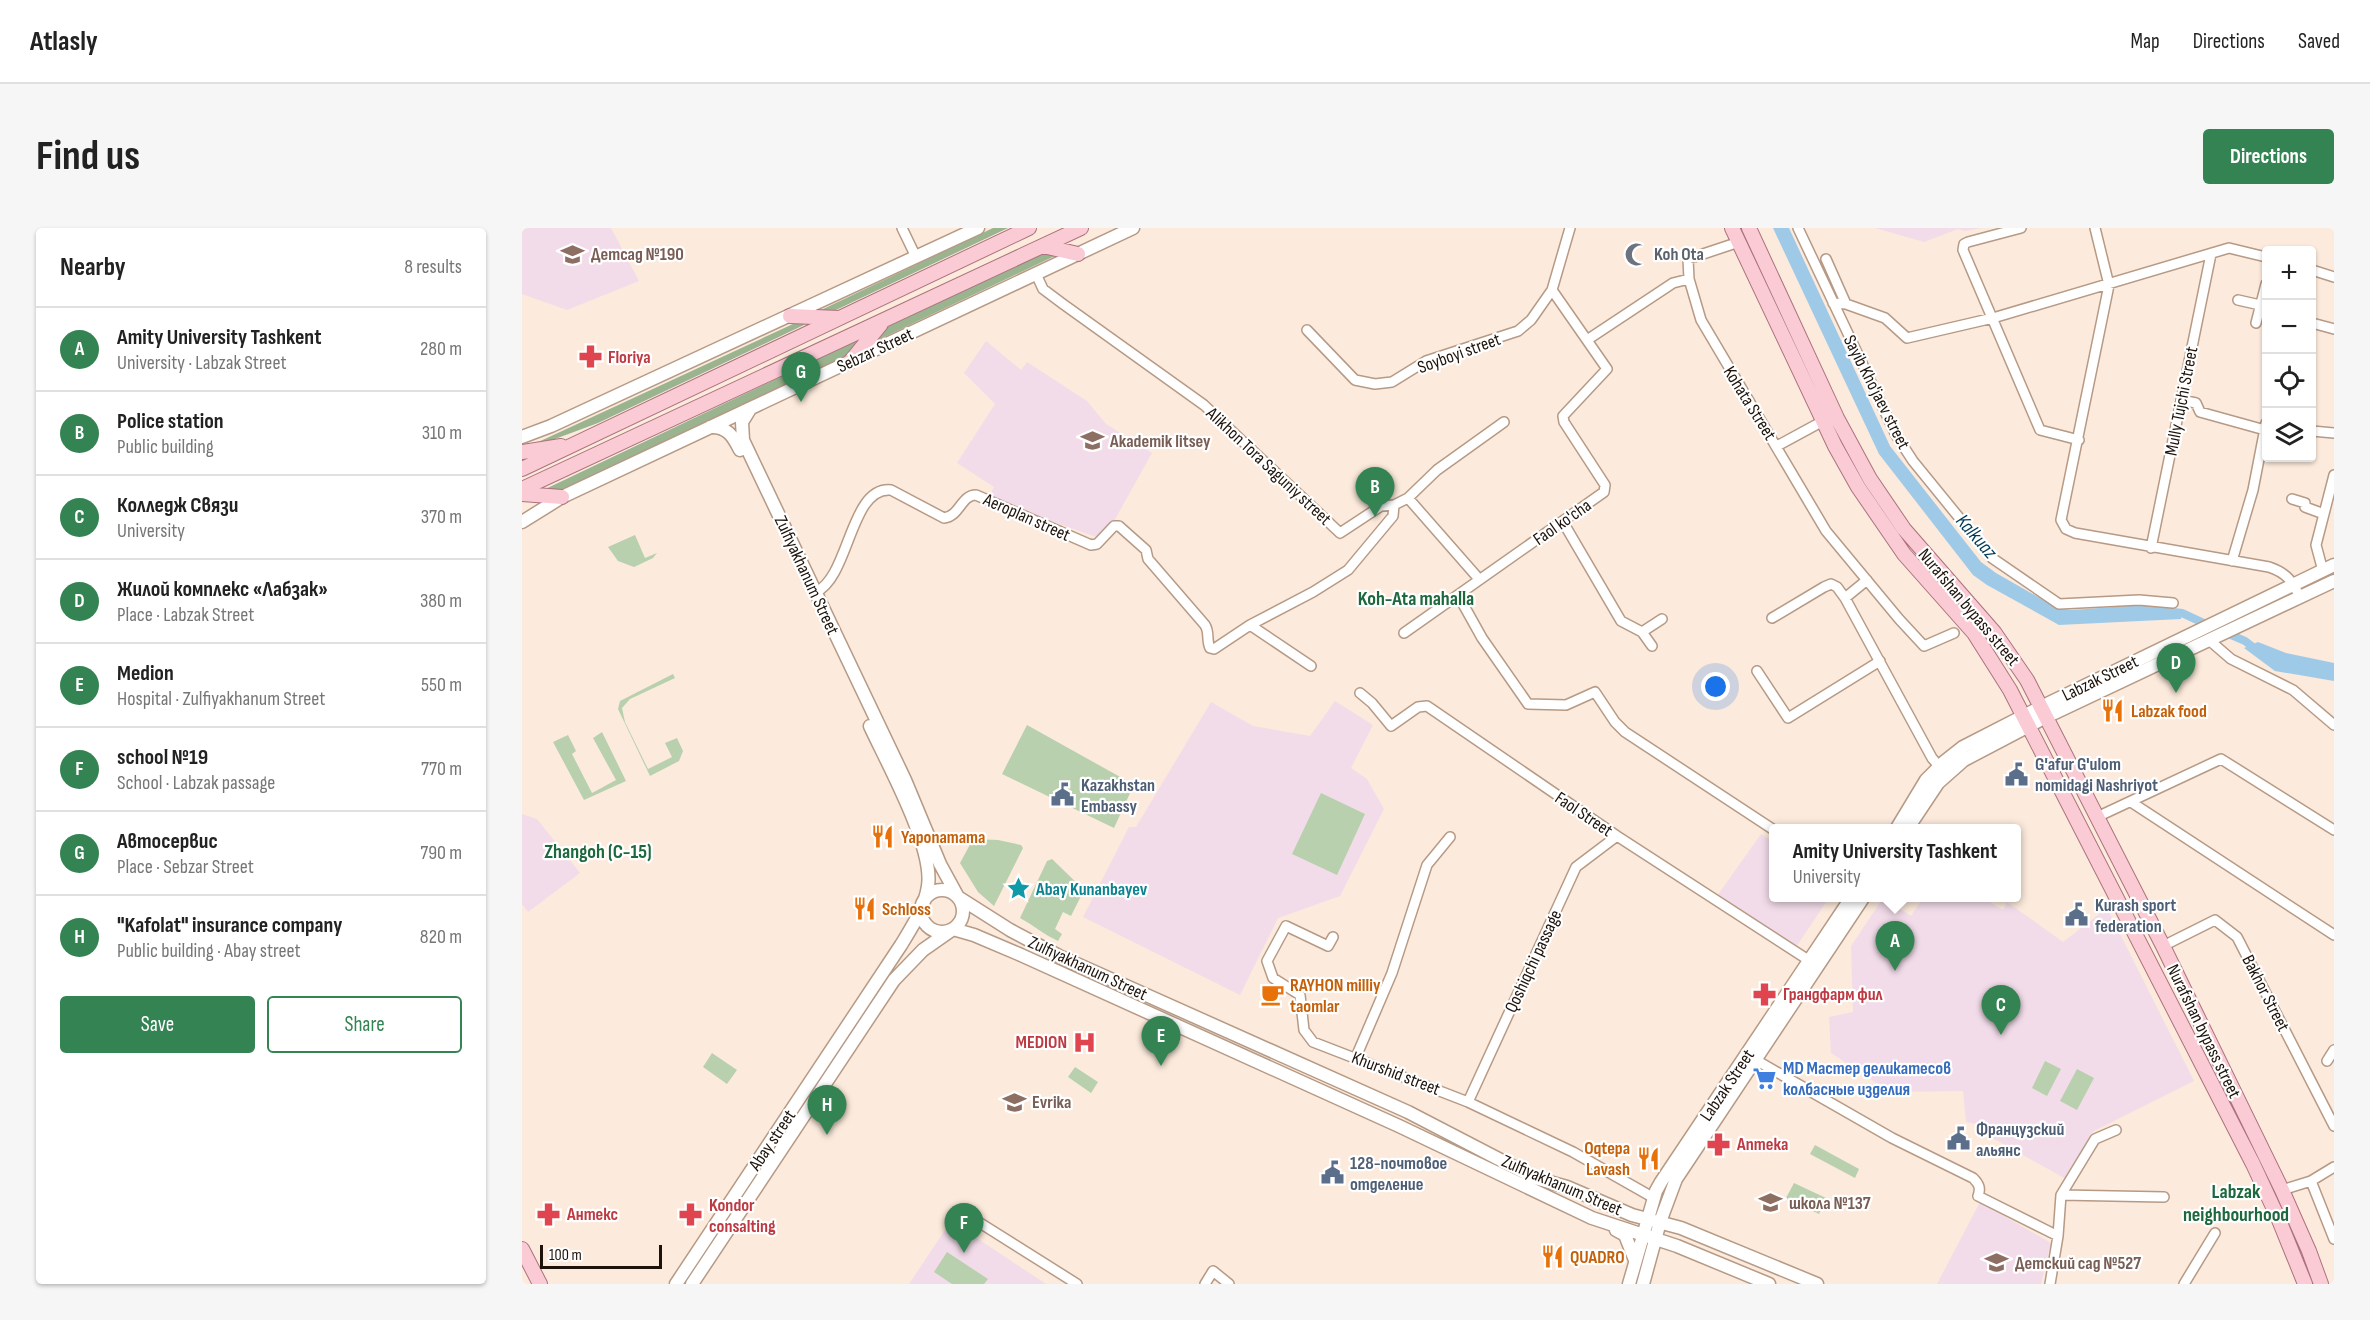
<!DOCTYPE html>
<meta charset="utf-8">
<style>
:root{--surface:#fff;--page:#f6f6f6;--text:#222;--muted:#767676;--line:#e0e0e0;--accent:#348353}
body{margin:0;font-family:"Sofia Sans Condensed",sans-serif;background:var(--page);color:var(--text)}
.controls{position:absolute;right:18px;top:18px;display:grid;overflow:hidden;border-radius:6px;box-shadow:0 2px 4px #0004}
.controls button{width:54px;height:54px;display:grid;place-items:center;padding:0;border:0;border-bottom:2px solid var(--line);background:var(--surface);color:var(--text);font:30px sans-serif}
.scale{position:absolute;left:18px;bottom:15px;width:122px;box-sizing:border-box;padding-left:6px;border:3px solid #1d130b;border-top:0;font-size:16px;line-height:21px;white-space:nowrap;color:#1d130b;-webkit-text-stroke:4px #fff;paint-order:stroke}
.you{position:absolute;left:1194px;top:459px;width:21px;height:21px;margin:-15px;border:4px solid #fff;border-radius:50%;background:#1a73e8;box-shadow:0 0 0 9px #1a73e833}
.badge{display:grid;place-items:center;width:39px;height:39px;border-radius:50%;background:var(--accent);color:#fff;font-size:20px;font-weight:700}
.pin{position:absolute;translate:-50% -50px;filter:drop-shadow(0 2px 3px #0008)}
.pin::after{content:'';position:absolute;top:32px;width:21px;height:18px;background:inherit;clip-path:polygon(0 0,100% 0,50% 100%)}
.popup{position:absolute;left:1247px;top:596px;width:252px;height:78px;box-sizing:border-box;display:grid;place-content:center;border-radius:6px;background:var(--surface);filter:drop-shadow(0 2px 4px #0005);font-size:20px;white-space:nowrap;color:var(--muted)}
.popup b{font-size:22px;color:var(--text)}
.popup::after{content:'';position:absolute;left:50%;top:100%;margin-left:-12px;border:12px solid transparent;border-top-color:var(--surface)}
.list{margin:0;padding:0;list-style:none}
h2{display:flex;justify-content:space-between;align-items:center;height:78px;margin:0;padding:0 24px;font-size:26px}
h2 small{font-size:20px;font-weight:400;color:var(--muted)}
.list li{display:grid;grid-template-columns:39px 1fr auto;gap:18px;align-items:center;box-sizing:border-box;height:84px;padding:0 24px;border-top:2px solid var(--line)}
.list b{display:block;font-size:22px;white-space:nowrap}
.list p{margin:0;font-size:20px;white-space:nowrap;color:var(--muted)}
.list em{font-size:20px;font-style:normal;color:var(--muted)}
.actions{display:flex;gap:12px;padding:18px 24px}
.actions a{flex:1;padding:14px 0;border:2px solid var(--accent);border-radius:6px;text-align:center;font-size:21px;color:var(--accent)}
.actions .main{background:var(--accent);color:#fff}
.icon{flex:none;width:33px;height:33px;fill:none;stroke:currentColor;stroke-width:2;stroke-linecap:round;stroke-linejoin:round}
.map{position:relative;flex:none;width:1812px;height:1056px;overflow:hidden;border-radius:6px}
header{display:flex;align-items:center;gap:36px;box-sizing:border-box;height:84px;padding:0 30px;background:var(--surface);border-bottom:2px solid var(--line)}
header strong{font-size:28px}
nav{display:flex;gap:33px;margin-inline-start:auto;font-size:21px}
.intro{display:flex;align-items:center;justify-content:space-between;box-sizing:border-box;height:144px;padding:0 36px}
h1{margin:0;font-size:42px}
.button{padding:15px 27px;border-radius:6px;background:var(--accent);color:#fff;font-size:21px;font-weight:700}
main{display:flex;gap:36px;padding:0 36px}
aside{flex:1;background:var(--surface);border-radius:6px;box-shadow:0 2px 4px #0004}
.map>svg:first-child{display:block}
</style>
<header>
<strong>Atlasly</strong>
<nav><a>Map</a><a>Directions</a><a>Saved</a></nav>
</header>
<div class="intro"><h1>Find us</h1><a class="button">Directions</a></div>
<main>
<aside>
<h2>Nearby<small>8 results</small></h2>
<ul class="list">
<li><span class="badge">A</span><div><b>Amity University Tashkent</b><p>University · Labzak Street</p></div><em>280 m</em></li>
<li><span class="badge">B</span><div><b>Police station</b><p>Public building</p></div><em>310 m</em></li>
<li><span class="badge">C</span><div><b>Колледж Связи</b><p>University</p></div><em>370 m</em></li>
<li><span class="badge">D</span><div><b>Жилой комплекс «Лабзак»</b><p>Place · Labzak Street</p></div><em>380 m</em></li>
<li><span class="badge">E</span><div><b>Medion</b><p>Hospital · Zulfiyakhanum Street</p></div><em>550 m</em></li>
<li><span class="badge">F</span><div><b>school №19</b><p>School · Labzak passage</p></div><em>770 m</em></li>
<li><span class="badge">G</span><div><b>Автосервис</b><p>Place · Sebzar Street</p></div><em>790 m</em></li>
<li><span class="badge">H</span><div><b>&quot;Kafolat&quot; insurance company</b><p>Public building · Abay street</p></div><em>820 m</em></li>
</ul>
<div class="actions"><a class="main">Save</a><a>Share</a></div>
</aside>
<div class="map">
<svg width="1812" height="1056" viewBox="0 0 1812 1056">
<rect width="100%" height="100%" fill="#fceadc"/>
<path fill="#f2dce9" d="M0 0H89L117 53 45 82 0 66Z
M1353 0H1459L1443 3 1436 1 1402 14Z
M464 113 499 142 505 134 565 173 584 196 630 225 591 295 577 310 492 280 468 267 472 259 435 235 473 176 442 145Z
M813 473 851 497 829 540 845 551 862 581 818 668 756 690 718 767 561 689 607 599H614L689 474 731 498 788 508Z
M0 586 15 591 58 645 6 684 0 676Z
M1239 606 1251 614 1252 670H1307L1274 719 1195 668Z
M1361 670 1389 688 1401 670H1461L1481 682 1485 674 1541 714 1585 680 1672 853 1570 904 1544 951 1458 903 1459 897 1444 894 1441 863 1368 864 1309 825 1307 789 1331 784 1329 718Z
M1458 974 1529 1015 1519 1056H1415Z
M429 993 524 1056H387Z"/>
<path fill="#b8d0ae" d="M113 307 123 330 135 325 131 330 112 339 96 333 86 319Z
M151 446 153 450 108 471 100 480 103 494 126 541 150 529 143 515 155 510 161 523 157 533 128 548 96 481 98 473Z
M505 497 609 555V563L592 600 480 546Z
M80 504 104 553 62 572 31 514 46 507 54 523 50 526 70 565 94 552 71 510Z
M799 565 843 586 815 647 770 626Z
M451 611 476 612 499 617 501 620 472 678 456 664 438 635Z
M530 631 562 662 549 688 541 684 533 701 540 706 536 713C521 706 511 697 498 690L525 633Z
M190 825 215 842 205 856 181 839Z
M1523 833 1539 841 1525 868 1510 860Z
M553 839 576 854 569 865 546 849Z
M1555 841 1572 850 1555 882 1538 873Z
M1293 917 1337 941 1333 950 1288 926Z
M1272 955 1304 970 1297 986 1264 970Z
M425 1024 466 1051 462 1056H430L412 1044Z"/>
<path fill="#99b48e" d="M471 0H486L314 82 297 83Z
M524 23 537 26 356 112 354 109 367 98Z
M271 96H284L76 195 14 218 12 216Z
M340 110 328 126 71 249 33 265H15Z"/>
<path fill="#9fcae7" d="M1251 0H1267L1368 218 1459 334 1474 345 1537 381 1549 382 1622 377 1661 381 1659 391 1537 397 1465 357 1451 347 1357 226Z
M1736 414 1764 425 1812 435V453L1753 443 1722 420Z"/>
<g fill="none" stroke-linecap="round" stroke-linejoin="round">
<path stroke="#9fcae7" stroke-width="8" d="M1650 385H1660L1688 398
M1700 403 1723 413 1736 423"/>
<defs>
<path id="street" d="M380 0 394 29
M1276 0 1374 207 1391 233 1470 330 1537 376 1617 372 1651 375
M1499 0 1446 14 1442 16 1441 22 1518 202 1557 212
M1573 0 1587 57 1539 292 1544 301 1553 305 1747 339C1765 345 1770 353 1778 369
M1217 14 1166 31 1167 51 1179 92 1304 303 1377 391 1402 418 1432 405
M1304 31 1324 76
M1790 42 1812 49
M514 46 521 61 541 76 682 177 818 305 859 278 872 277 886 270 915 242 982 194
M1716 72 1738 77
M1311 75 1324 76 1363 90 1385 110 1471 90 1707 20 1744 29
M1734 95 1744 56
M1790 95 1812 101
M785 102 833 152 853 156 870 154 904 133 996 103 1009 92 1030 62 1048 0
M1065 112 1151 55 1167 51
M1659 172 1674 175 1678 184 1743 202
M1790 203 1812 205
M1255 218 1301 193
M886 270 957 351
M1770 271 1783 275V279L1802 286
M1041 294 1099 393 1120 404 1130 418
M1629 320 1689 26
M1710 333 1731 262 1744 195
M1801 343 1794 317 1812 247
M294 364C328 348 328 258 369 262L422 290C438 288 439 267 454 267L569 317 575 316 592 298H597L624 322 626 331 683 397C688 405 684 412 688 420L692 421 728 397 791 364 826 342 871 288 872 277
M936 367 960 410 1006 476 1044 477 1073 464 1093 494 1103 504 1252 602
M1323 370 1410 530 1421 543
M1250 390 1302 359 1309 356 1315 359 1323 370 1345 352
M728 397 789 438
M1120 404 1140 391
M882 405 1082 264 1083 257 1042 194 1041 188 1085 141 1030 62
M1687 412 1709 431 1771 462 1812 497
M1235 443 1266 490 1358 433
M838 465 850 475 869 498 896 479 905 478 1095 608 1291 735
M1609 574 1812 707
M1575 589 1699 531 1812 602
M811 709 806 718 764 698 745 733 751 750 778 767 782 802 791 814 946 874 1051 924 1132 970
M1641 718 1693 692 1715 709 1812 898
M834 829 870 745 905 637 928 609
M1232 831 1370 910 1451 950C1457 956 1459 960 1456 968L1536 1008
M1805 833 1812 822
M946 874 1054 639 1095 608
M1789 953 1812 1011
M1760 962 1789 953 1812 939
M1539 967 1642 969
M439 983 555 1056
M683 1056 691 1043 707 1056
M1528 1056 1536 1008 1539 967 1573 911 1594 902
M1662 1056 1693 1005"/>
<path id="secondary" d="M228 181 220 194 221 212 383 552 418 636 436 669 488 702 537 728 886 884 1013 950 1045 959 1110 987 1159 1000 1295 1056
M188 199C205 198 211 208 218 222
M0 209 29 198 456 0
M0 294 40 269 611 0
M1375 600 1404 552 1422 534 1441 519 1519 479 1812 337
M1386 600 1416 555 1442 532 1524 489 1812 353
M399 683a21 21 0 1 1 42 0a21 21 0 1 1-42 0Z
M1094 1002 1103 1007 1113 1032
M154 1056 379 717C390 699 403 679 406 658 412 619 365 535 348 498
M170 1056 372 752 401 722 431 701 452 707 499 727 877 898 1070 990 1155 1018 1247 1056
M1107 1056 1134 963 1139 954 1329 670
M1121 1056 1138 994 1154 951 1341 670"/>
<path id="primary" d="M1210 0 1313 218 1336 259 1382 326 1452 405 1488 462 1731 936 1757 992 1783 1056
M1227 0 1315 190 1348 251 1382 301 1472 404 1505 452 1641 718 1760 962 1787 1023 1799 1056
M521 18 556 26
M268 88 317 90
M328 134 359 96
M0 224 39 218
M0 241 507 0
M0 261 559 0
M0 266 40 269
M0 1021 18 1056"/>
</defs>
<use href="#street" stroke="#b69a85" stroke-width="12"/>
<use href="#secondary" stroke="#b69a85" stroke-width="15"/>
<use href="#primary" stroke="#aa737c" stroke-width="16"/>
<use href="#street" stroke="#fff" stroke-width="9"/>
<use href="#secondary" stroke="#fff" stroke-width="12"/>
<use href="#primary" stroke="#facad5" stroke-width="14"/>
</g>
<defs>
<symbol id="school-bare" viewBox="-9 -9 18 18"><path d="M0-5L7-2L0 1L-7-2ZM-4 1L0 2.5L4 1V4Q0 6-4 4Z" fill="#8d6e63" stroke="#fff" stroke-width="2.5" paint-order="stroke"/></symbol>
<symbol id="mosque-bare" viewBox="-9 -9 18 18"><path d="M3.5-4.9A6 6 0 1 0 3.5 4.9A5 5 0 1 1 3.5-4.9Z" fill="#6b7280" stroke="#fff" stroke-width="2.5" paint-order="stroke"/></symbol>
<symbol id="pharmacy-bare" viewBox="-9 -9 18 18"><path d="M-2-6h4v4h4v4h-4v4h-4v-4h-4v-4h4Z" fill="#e0444e" stroke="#fff" stroke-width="2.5" paint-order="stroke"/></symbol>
<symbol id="university-bare" viewBox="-9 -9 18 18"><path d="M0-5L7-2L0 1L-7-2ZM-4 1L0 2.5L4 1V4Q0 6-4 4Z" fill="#8d6e63" stroke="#fff" stroke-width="2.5" paint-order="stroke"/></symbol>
<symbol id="restaurant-bare" viewBox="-9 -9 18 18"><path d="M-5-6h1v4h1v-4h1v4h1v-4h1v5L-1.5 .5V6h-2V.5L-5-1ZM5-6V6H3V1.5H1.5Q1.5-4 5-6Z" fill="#e8710a" stroke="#fff" stroke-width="2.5" paint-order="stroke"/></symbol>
<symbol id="civic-bare" viewBox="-9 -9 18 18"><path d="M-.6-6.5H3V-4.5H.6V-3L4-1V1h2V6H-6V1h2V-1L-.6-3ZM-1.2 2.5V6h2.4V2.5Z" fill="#5c6f8a" stroke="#fff" stroke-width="2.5" paint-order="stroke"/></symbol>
<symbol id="sight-bare" viewBox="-9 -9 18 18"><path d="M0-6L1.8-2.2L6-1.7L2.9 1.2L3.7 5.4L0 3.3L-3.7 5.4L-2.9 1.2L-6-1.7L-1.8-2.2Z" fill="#0f9aa8" stroke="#fff" stroke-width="2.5" paint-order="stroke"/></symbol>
<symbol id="cafe-bare" viewBox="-9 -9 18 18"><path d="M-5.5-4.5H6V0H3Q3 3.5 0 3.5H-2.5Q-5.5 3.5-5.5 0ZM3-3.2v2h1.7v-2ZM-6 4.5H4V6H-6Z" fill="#e8710a" stroke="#fff" stroke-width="2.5" paint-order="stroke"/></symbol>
<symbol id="hospital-bare" viewBox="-9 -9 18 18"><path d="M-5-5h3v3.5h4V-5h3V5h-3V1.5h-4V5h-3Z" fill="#e0444e" stroke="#fff" stroke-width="2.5" paint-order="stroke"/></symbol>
<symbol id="supermarket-bare" viewBox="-9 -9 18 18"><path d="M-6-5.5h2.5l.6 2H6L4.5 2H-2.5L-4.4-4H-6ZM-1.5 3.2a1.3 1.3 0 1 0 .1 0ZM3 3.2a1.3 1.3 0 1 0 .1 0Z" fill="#3f7fe0" stroke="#fff" stroke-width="2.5" paint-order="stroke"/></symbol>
</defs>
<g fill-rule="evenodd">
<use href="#school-bare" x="34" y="10" width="33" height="33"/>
<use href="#mosque-bare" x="1098" y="10" width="33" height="33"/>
<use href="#pharmacy-bare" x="52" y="112" width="33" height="33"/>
<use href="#university-bare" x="554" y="196" width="33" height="33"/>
<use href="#restaurant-bare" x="1574" y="466" width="33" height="33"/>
<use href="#civic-bare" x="1478" y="530" width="33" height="33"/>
<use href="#civic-bare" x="524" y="550" width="33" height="33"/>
<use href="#restaurant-bare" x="344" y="592" width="33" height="33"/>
<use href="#sight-bare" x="480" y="644" width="33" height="33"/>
<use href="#restaurant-bare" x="326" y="664" width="33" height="33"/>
<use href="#civic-bare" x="1538" y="670" width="33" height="33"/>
<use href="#pharmacy-bare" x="1226" y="750" width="33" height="33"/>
<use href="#cafe-bare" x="734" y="750" width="33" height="33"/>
<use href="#hospital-bare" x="546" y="798" width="33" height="33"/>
<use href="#supermarket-bare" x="1226" y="834" width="33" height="33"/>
<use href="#school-bare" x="476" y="858" width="33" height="33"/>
<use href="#civic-bare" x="1420" y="894" width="33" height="33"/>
<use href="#pharmacy-bare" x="1180" y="900" width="33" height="33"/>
<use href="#restaurant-bare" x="1110" y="914" width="33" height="33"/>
<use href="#civic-bare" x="794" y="928" width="33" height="33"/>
<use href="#school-bare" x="1232" y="958" width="33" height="33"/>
<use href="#pharmacy-bare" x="10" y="970" width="33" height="33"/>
<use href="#pharmacy-bare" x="152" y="970" width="33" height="33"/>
<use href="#restaurant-bare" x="1014" y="1012" width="33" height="33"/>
<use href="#school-bare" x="1458" y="1018" width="33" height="33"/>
</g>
<g text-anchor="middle" stroke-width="4.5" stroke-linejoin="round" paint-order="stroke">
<g font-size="18" font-weight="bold" fill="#785e54" stroke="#fff" text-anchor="start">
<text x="69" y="32">Детсад №190</text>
<text x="588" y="219">Akademik litsey</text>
<text x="510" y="880">Evrika</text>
<text x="1267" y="981">школа №137</text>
<text x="1493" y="1041">Детский сад №527</text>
</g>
<g font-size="18" font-weight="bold" fill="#5b616d" stroke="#fff" text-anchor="start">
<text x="1132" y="32">Koh Ota</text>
</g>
<g font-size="18" fill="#1d130b" stroke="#fff">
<text transform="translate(353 122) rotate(-25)" y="6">Sebzar Street</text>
<text transform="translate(937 125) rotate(-20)" y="6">Soyboyi street</text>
<text transform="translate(1355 164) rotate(63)" y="6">Sayib Kho'jaev street</text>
<text transform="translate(1659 173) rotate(-79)" y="6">Mully Tujchi Street</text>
<text transform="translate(1228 175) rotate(58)" y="6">Kohata Street</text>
<text transform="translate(747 238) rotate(43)" y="6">Alikhon Tora Saguniy street</text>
<text transform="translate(505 289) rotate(24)" y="6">Aeroplan street</text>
<text transform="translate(1040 294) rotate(-35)" y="6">Faol ko'cha</text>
<text transform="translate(285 347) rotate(65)" y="6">Zulfiyakhanum Street</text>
<text transform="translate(1447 379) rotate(50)" y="6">Nurafshan bypass street</text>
<text transform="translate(1578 450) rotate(-26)" y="6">Labzak Street</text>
<text transform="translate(1062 586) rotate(34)" y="6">Faol Street</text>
<text transform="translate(1011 733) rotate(-65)" y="6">Qoshiqchi passage</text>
<text transform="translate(566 740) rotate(25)" y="6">Zulfiyakhanum Street</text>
<text transform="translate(1744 765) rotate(63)" y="6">Bakhor Street</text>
<text transform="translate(1682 803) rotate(64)" y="6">Nurafshan bypass street</text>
<text transform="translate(874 845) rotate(21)" y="6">Khurshid street</text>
<text transform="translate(1205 857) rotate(-56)" y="6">Labzak Street</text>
<text transform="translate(250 912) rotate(-56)" y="6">Abay street</text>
<text transform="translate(1040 957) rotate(23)" y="6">Zulfiyakhanum Street</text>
</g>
<g font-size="18" font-weight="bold" fill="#be3a42" stroke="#fff" text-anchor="start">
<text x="86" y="135">Floriya</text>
<text x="1261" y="772">Грандфарм фил</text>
<text x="545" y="820" text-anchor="end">MEDION</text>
<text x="1215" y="922">Аптека</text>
<text x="187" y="983">Kondor<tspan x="187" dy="21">consalting</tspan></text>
<text x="45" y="992">Антекс</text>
</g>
<g font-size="18" font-weight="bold" fill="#c56008" stroke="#fff" text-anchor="start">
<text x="1609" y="489">Labzak food</text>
<text x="379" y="615">Yaponamama</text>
<text x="360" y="687">Schloss</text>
<text x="768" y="763">RAYHON milliy<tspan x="768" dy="21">taomlar</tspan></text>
<text x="1108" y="926" text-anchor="end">Oqtepa<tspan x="1108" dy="21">Lavash</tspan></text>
<text x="1048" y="1035">QUADRO</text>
</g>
<g font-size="18" font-weight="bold" fill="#4e5e75" stroke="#fff" text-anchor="start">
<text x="1513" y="542">G'afur G'ulom<tspan x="1513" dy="21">nomidagi Nashriyot</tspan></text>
<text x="559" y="563">Kazakhstan<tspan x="559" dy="21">Embassy</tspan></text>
<text x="1573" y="683">Kurash sport<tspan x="1573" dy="21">federation</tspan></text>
<text x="1454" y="907">Французский<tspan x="1454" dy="21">альянс</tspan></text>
<text x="828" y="941">128-почтовое<tspan x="828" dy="21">отделение</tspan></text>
</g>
<g font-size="18" font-weight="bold" fill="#0d838f" stroke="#fff" text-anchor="start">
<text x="514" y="667">Abay Kunanbayev</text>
</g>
<g font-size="18" font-weight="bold" fill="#366cbe" stroke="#fff" text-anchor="start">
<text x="1261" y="846">MD Мастер деликатесов<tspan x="1261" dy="21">колбасные изделия</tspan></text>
</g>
<g font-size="20" font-style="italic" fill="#023b58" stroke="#fff">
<text transform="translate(1455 308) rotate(49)" y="7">Kalkuaz</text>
</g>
<g font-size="20" font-weight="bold" fill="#1e683d" stroke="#fff">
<text x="894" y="377">Koh-Ata mahalla</text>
<text x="76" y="630">Zhangoh (C-15)</text>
<text x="1714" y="970">Labzak<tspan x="1714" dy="23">neighbourhood</tspan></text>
</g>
</g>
</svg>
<div class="controls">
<button>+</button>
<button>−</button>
<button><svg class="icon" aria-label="locate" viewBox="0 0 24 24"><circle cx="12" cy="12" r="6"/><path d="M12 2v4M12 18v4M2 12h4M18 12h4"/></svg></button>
<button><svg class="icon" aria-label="layers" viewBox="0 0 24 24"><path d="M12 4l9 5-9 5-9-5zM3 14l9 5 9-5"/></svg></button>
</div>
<div class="scale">100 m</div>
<div class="you"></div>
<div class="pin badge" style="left:1373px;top:743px">A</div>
<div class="popup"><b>Amity University Tashkent</b>University</div>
<div class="pin badge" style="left:853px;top:289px">B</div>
<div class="pin badge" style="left:1479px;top:807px">C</div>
<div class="pin badge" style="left:1654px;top:465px">D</div>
<div class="pin badge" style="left:639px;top:838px">E</div>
<div class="pin badge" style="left:442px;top:1025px">F</div>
<div class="pin badge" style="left:279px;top:174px">G</div>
<div class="pin badge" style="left:305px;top:907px">H</div>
</div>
</main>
